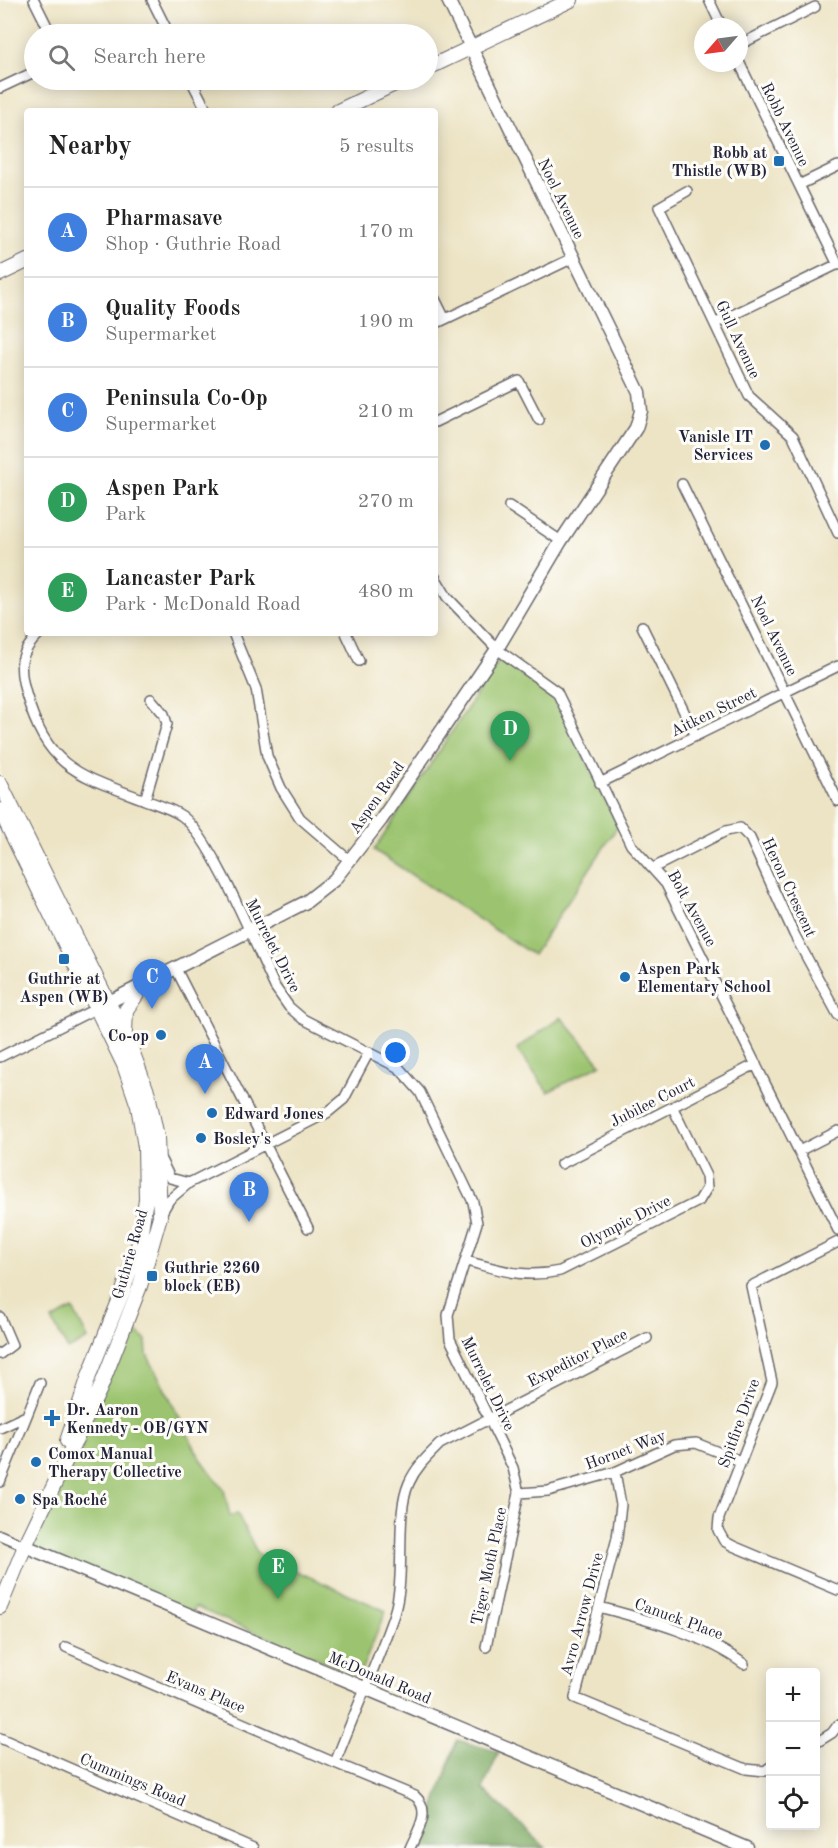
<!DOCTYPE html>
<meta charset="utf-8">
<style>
:root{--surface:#fff;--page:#f6f6f6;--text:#222;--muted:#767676;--line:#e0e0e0;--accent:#1f6fb2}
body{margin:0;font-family:"Old Standard TT",serif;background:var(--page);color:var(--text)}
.controls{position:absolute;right:18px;bottom:18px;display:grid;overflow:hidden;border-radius:6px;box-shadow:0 3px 15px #0003}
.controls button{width:54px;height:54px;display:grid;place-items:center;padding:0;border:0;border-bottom:2px solid var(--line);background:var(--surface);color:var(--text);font:30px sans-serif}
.compass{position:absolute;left:694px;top:18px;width:54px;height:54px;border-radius:50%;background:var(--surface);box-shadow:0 3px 15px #0003;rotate:242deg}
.you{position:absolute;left:396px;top:1053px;width:21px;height:21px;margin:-15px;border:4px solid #fff;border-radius:50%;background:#1a73e8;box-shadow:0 0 0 9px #1a73e833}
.badge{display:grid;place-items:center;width:39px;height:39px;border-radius:50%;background:var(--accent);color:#fff;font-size:20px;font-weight:700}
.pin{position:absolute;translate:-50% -50px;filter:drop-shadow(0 2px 3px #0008)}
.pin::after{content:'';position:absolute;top:32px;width:21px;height:18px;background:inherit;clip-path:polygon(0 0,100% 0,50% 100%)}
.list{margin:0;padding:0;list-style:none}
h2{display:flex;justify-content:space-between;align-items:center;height:78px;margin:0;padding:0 24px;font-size:26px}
h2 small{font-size:20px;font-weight:400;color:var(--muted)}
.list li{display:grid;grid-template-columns:39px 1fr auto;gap:18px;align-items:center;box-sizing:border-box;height:90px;padding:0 24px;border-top:2px solid var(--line)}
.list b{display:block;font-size:22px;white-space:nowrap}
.list p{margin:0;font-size:20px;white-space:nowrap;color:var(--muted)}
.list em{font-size:20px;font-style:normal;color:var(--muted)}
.icon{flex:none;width:33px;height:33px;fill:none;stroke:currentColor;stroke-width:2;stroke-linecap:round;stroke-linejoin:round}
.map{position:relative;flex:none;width:838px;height:1848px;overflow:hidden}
.search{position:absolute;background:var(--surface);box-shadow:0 3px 15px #0003;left:24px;top:24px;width:414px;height:66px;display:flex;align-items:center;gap:15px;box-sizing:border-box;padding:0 21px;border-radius:33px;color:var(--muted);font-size:22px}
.panel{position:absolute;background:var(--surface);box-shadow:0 3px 15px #0003;left:24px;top:108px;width:414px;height:528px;border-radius:6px}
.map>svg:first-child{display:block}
</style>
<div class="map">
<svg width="838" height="1848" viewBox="0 0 838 1848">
<rect width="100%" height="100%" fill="#fdfcf7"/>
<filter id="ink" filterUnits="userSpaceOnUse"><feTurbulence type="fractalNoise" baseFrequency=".0167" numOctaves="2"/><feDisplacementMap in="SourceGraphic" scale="12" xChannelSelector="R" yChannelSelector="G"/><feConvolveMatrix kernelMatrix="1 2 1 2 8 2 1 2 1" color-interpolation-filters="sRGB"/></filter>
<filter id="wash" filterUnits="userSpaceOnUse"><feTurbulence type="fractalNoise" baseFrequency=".008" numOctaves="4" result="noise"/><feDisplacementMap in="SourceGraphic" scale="24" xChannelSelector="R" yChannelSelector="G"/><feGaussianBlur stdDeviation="1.35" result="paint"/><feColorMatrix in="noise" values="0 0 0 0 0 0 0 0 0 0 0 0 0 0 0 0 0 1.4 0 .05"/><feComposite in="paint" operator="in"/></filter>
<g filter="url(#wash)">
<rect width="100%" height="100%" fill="#ede4c5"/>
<path fill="#9cc46f" stroke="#5f7355" stroke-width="1.5" d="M499 660 556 697 618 826 533 955 374 850Z
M561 1017 601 1064 548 1092 517 1049Z
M73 1309 88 1339 68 1350 52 1320Z
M137 1332 146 1340 147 1354 199 1456 224 1490 230 1516 237 1513 258 1554 386 1611 359 1676 195 1607 190 1615 25 1546 119 1335Z"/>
<path fill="#7daa62" stroke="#50664e" stroke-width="1.5" d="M457 1740 499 1752 483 1789 546 1848H417L434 1809Z"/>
</g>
<g filter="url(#ink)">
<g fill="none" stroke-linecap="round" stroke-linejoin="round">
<defs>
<path id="minor" d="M34 0 51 34
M152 0 169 34
M709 0 722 27
M739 45 815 7
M739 62 838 265
M191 80 207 111
M0 88 34 72
M799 185 838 166
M687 191 659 207 749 396 793 436 838 533
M435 299 445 319
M716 323 838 264
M435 324 573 258
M435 422 519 381 539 420
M682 484 838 801
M509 506 561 541
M435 577 447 597 497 649 557 692 631 845 666 884 838 1230
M642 626 696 736
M40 633C19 653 18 666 26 694 47 766 75 774 140 798 152 803 171 808 182 816 212 838 257 949 275 987L289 1007 303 1019 399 1068 420 1092 473 1202 477 1223 448 1315 450 1339 513 1468 519 1493 486 1647
M233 633 256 689 267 756 281 788 300 818 350 861
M346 633 359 661
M600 783 838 666
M145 800 167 724 164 714 151 699
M653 868 726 831 740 828 750 838 794 934 838 1015
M176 969 308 1228
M0 1057 101 1006
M799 1151 838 1131
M161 1160 170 1178 189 1183
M561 1164 756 1064
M161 1214 169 1200 189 1183 327 1113 344 1099 369 1052
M838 1242 751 1286 772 1382 719 1518 718 1530 724 1541 733 1546 838 1590
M466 1261C501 1270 523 1279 560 1271L699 1201 707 1188 706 1176 673 1108
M0 1317 12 1345 0 1354
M0 1428 26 1416
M615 1472 621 1505 617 1538 575 1698 746 1769 765 1771 770 1767
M0 1482 40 1383
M519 1493 548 1491 615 1472 674 1445 696 1443 740 1461
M0 1535 25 1546
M599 1607C648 1620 703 1634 744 1664
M66 1647 335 1763
M0 1738 253 1848
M816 1743 832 1733 838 1725
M410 1848C418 1830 432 1811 415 1796L335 1763C354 1713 377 1664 394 1614 407 1574 394 1517 409 1483 416 1467 428 1456 440 1444L647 1338"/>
<path id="tertiary" d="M109 1002 306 902 334 880 381 820 497 649 561 541 636 428 641 411 639 392 448 0
M25 1546 747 1848"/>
<path id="secondary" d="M428 68 571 0
M338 111 403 80
M0 274 27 261
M0 783 131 1048 148 1094 157 1137 160 1216 140 1286 100 1389 25 1546 0 1607
M0 810 124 1065 138 1106 145 1147 146 1199 139 1243 123 1291 90 1373 67 1441
M125 1033 126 1010 143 986"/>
</defs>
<use href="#minor" stroke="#69666b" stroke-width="12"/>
<use href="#tertiary" stroke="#69666b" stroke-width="15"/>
<use href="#secondary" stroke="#69666b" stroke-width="16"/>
<use href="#minor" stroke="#fff" stroke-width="9"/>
<use href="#tertiary" stroke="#fff" stroke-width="12"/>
<use href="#secondary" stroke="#fff" stroke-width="14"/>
</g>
</g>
<g fill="#1f6fb2" stroke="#fdfcf7" stroke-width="2">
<rect x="773" y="155" width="12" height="12" rx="3"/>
<circle cx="765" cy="445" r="6"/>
<rect x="58" y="953" width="12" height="12" rx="3"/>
<circle cx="625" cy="977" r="6"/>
<circle cx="161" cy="1035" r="6"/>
<circle cx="212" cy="1113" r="6"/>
<circle cx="201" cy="1138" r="6"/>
<rect x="146" y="1270" width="12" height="12" rx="3"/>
<path d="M49 1409h6v6h6v6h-6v6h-6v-6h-6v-6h6z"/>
<circle cx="36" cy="1462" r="6"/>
<circle cx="20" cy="1499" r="6"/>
</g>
<g text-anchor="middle" stroke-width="6" stroke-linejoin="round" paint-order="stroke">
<g font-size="16" fill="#22223b" stroke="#fdfcf7">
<text transform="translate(786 124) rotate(64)" y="6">Robb Avenue</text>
<text transform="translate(562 198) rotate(64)" y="6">Noel Avenue</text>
<text transform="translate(739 339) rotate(65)" y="6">Gull Avenue</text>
<text transform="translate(775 635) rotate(64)" y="6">Noel Avenue</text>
<text transform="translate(713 711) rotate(-26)" y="6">Aitken Street</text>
<text transform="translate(376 797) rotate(-55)" y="6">Aspen Road</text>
<text transform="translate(790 887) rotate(65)" y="6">Heron Crescent</text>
<text transform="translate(693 908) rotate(61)" y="6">Bolt Avenue</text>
<text transform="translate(274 945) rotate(63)" y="6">Murrelet Drive</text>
<text transform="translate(652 1101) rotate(-27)" y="6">Jubilee Court</text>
<text transform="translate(625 1221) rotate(-27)" y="6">Olympic Drive</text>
<text transform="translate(129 1254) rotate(-74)" y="6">Guthrie Road</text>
<text transform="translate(577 1357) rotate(-27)" y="6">Expeditor Place</text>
<text transform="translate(489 1383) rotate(64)" y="6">Murrelet Drive</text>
<text transform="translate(738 1423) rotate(-70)" y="6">Spitfire Drive</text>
<text transform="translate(625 1449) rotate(-21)" y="6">Hornet Way</text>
<text transform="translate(488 1566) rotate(-78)" y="6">Tiger Moth Place</text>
<text transform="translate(581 1614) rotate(-75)" y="6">Avro Arrow Drive</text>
<text transform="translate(679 1618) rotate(20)" y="6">Canuck Place</text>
<text transform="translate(380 1677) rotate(23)" y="6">McDonald Road</text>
<text transform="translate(206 1691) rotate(23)" y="6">Evans Place</text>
<text transform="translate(133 1779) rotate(23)" y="6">Cummings Road</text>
</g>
<g font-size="16" font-weight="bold" fill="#22223b" stroke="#fdfcf7" text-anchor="start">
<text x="767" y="158" text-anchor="end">Robb at<tspan x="767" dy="18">Thistle (WB)</tspan></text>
<text x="753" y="442" text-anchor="end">Vanisle IT<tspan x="753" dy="18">Services</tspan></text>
<text x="637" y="974">Aspen Park<tspan x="637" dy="18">Elementary School</tspan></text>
<text x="64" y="984" text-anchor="middle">Guthrie at<tspan x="64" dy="18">Aspen (WB)</tspan></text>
<text x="149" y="1041" text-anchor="end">Co-op</text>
<text x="224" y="1119">Edward Jones</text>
<text x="213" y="1144">Bosley's</text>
<text x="164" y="1273">Guthrie 2260<tspan x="164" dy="18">block (EB)</tspan></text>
<text x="66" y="1415">Dr. Aaron<tspan x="66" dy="18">Kennedy - OB/GYN</tspan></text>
<text x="48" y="1459">Comox Manual<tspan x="48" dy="18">Therapy Collective</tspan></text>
<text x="32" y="1505">Spa Roché</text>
</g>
</g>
</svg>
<div class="controls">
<button>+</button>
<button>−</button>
<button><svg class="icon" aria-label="locate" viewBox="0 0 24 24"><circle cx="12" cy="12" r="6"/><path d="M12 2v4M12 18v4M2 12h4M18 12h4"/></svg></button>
</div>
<svg class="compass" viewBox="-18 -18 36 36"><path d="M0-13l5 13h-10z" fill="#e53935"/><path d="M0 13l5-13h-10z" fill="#767676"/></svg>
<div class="you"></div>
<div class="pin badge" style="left:205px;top:1094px;background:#3f7fe0">A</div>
<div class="pin badge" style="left:249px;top:1222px;background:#3f7fe0">B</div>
<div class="pin badge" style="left:152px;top:1009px;background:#3f7fe0">C</div>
<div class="pin badge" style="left:510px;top:761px;background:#2e9e5b">D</div>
<div class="pin badge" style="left:278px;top:1599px;background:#2e9e5b">E</div>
<div class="search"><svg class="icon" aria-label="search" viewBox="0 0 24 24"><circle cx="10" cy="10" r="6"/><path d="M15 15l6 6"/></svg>Search here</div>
<section class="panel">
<h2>Nearby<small>5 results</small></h2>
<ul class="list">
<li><span class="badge" style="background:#3f7fe0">A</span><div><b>Pharmasave</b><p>Shop · Guthrie Road</p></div><em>170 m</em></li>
<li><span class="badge" style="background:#3f7fe0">B</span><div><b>Quality Foods</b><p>Supermarket</p></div><em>190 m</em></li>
<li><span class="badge" style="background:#3f7fe0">C</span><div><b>Peninsula Co-Op</b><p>Supermarket</p></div><em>210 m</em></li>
<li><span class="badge" style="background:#2e9e5b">D</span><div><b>Aspen Park</b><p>Park</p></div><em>270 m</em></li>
<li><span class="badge" style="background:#2e9e5b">E</span><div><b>Lancaster Park</b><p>Park · McDonald Road</p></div><em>480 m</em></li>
</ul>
</section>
</div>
